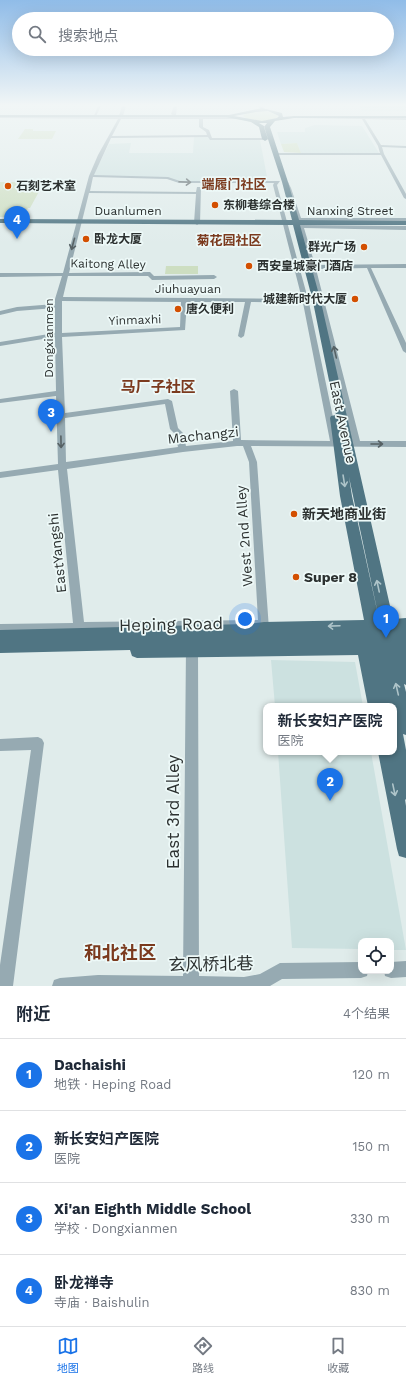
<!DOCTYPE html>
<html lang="zh">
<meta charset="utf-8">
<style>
:root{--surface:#fff;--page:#f6f6f7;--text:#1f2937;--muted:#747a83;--line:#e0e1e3;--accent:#1a73e8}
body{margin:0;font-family:"Work Sans","Noto Sans SC",sans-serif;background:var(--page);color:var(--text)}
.controls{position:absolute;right:12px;bottom:12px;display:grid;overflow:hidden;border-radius:8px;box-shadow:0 4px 16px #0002}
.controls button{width:36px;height:36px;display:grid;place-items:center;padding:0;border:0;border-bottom:1px solid var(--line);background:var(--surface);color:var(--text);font:20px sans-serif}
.you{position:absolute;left:245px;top:619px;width:14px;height:14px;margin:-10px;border:3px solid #fff;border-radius:50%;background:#1a73e8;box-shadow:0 0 0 6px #1a73e833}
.badge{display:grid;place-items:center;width:26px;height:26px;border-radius:50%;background:var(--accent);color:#fff;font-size:13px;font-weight:700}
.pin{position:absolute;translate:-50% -33px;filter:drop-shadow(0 1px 2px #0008)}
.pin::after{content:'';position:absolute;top:21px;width:14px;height:12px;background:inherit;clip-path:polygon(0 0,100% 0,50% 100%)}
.popup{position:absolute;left:263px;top:703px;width:134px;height:52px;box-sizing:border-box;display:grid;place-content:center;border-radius:8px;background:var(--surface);filter:drop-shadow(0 1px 3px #0005);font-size:13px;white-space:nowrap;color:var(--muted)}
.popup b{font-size:15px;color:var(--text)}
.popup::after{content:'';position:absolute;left:50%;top:100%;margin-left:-8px;border:8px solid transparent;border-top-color:var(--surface)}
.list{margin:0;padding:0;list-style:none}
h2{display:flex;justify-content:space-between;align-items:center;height:52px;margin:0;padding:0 16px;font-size:17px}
h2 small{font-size:13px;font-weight:400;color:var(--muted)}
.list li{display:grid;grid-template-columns:26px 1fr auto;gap:12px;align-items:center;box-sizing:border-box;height:72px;padding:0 16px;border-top:1px solid var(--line)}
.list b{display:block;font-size:15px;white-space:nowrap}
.list p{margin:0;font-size:13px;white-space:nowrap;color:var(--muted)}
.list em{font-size:13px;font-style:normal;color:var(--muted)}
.icon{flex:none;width:22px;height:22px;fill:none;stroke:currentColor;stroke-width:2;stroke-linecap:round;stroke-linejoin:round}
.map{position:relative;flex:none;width:406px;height:986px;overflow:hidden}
.search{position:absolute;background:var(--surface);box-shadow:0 4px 16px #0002;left:12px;right:12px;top:12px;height:44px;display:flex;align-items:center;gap:10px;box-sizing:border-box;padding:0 14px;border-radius:22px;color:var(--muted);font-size:15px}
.sheet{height:340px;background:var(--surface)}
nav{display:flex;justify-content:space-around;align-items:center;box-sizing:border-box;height:56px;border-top:1px solid var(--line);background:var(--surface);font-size:11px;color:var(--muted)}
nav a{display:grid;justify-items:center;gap:2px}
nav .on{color:var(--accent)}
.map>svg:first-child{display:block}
</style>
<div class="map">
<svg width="406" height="986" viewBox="0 0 406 986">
<rect width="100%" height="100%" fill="#e0eceb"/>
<path fill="#cce1e0" d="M359 106H406V111H362Z
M315 125 362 126 379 153H301L297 143 281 144 277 132H305V128Z
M194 136H208L210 139 260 140 268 182H179L168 178 93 176 109 144 131 143 129 153H193Z
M271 660 355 662 363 706H275Z
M278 752H371L406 950H391V941H361V949L292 948Z"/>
<path fill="#cddec1" d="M266 111 277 115 278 117C269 122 251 124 243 116L247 112Z
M25 129H33V131H56L52 139H18Z
M297 143 301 153 284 152 281 144Z
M18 179H27L23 185 25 186 24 188H41L30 208H28L23 217H0V182H16Z
M166 266H198V274H165Z"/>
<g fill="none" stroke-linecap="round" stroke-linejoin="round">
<path fill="#96aab2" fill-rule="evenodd" d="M98 106H101L96 116H94Z
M122 106H126L123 116 239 117 240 119H203V127L209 130 212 138H265L267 139 265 140H210L208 137 111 138 94 175 168 177 180 181H280L277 185 308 299 315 301 309 303 338 441H352L314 283 310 269 306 267 309 265 299 228 295 226 298 224 297 221 292 219 296 217 287 188 284 183 288 182 291 188 301 218H406V222L302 221 303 225 406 226V230L304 228 315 265 406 264V268H371L406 343V353L403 351 367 268 316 269 360 441H406V447L251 446 257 462 269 629 268 633 264 634 254 629 85 632 84 639 80 640 76 639 74 633 0 634V624L73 623 58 470 0 478V472L58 464 56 396 0 403V399L56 391 55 337 0 346V342L55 333V308L17 311 0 315V311L17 307 55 304V299L62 276 0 277V273H63L89 176 98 155 118 119 0 118V116H119ZM121 119H199V127L206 132 207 135 112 136ZM93 177 167 179 179 183H274L273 185 302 299 63 297 68 276H148L152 280 214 279 217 277 214 275 154 276 150 272 69 273 89 193 196 194 194 223 197 225 200 223 201 187H197L196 192 90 191ZM62 301 181 302 180 327 62 333ZM187 302H245L238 336 241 338 244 336 251 302 303 303 330 441 241 440 238 391 234 389 230 391 233 441 186 446 183 433 178 428 172 401 168 399 65 413 62 337 185 330ZM165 404 170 429 175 434 178 447 66 462 65 418ZM237 446H243L249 462 258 620 84 622 67 469 183 452Z
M174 106H177L176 115 174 116 171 114Z
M258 106H261L265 109 262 110Z
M297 116 360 117 362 116 364 117 406 118V120L365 119 381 145 406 146V148L382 147 384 154 406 194V199L404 198 381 155H276L277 153H380L378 146 362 119 296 118Z
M192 642 196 643 198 647 199 976 244 977 260 974 280 963 361 962V971H368L367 976 361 978 282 979 270 986H52L54 980 60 978 98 975 183 976 186 647 188 643Z
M38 737 42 739 44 743 13 986H0V965L31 750 0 751V739Z
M406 961V977L391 978 385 976 384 971H391V962Z"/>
<path fill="#507583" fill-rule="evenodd" d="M262 108 282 113 283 117 294 116H406V118H294L275 121 270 127 288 182 299 220 406 221V225H300L321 302 393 619 406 618V685L404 684 406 692V735L403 734 406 750V800L405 799 406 806V858L399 856 397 849 378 752H394V724L397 725 394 706H368L358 655 137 658 132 656 130 650 0 653V630L247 624 264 622 364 620 340 496 330 418 331 416 336 415 313 302 293 225 0 223V219L292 220 282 182 264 127 267 123H259L264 126 268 139 265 141 262 139 259 127 251 122 226 117H0V115H229ZM268 111 279 116 277 118 262 121 234 116 256 112ZM349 477 379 619 352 496Z"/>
</g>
<defs><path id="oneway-shaft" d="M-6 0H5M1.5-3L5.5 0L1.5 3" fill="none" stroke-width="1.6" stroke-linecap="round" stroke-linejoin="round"/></defs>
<g stroke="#566164">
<use href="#oneway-shaft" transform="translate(185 182) rotate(3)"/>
<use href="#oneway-shaft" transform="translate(73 244) rotate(105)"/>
<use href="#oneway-shaft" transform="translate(335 352) rotate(-103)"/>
<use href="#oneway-shaft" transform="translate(61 442) rotate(89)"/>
<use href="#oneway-shaft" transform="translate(377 444)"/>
</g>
<g stroke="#aec4c9">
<use href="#oneway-shaft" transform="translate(344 481) rotate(81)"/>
<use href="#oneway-shaft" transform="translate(378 586) rotate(-102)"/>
<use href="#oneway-shaft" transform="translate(334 626) rotate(178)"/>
<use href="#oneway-shaft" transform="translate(397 689) rotate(-103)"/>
<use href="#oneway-shaft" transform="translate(394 790) rotate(78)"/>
</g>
<linearGradient id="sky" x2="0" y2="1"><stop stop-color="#90bce8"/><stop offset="0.43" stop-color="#f1f6f6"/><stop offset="1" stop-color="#f1f6f6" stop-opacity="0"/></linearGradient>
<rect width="406" height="244" fill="url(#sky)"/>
<g fill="#d34f01" stroke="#edf9f8" stroke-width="1.5">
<circle cx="8" cy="186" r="4"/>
<circle cx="215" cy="205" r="4"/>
<circle cx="86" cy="239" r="4"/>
<circle cx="364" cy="247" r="4"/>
<circle cx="249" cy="266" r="4"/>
<circle cx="355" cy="299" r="4"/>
<circle cx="178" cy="309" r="4"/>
<circle cx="294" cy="514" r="4"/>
<circle cx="296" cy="577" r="4"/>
</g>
<g text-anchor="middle" stroke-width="3.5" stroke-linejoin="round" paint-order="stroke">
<g font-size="12" font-weight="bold" fill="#2c3130" stroke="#edf9f8" text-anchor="start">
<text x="16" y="190">石刻艺术室</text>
<text x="223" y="209">东柳巷综合楼</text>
<text x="94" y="243">卧龙大厦</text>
<text x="356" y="251" text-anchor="end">群光广场</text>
<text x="257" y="270">西安皇城豪门酒店</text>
<text x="347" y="303" text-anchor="end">城建新时代大厦</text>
<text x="186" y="313">唐久便利</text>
</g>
<g font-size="12" fill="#2c3130" stroke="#edf9f8">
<text x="128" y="215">Duanlumen</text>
<text x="350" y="215">Nanxing Street</text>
<text transform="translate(108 264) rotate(1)" y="4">Kaitong Alley</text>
<text x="188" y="293">Jiuhuayuan</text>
<text transform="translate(135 320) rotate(-2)" y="4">Yinmaxhi</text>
<text transform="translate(49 338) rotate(-90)" y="4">Dongxianmen</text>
</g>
<g font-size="13" font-weight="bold" fill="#7b3a1e" stroke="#edf9f8">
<text x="234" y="189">端履门社区</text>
<text x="229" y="245">菊花园社区</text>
</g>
<g font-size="14" fill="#2c3130" stroke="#edf9f8">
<text transform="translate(343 422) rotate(78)" y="5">East Avenue</text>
<text transform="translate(203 435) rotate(-6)" y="5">Machangzi</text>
<text transform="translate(244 536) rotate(-94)" y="5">West 2nd Alley</text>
<text transform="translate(57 553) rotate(-96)" y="5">EastYangshi</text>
</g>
<g font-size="14" font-weight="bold" fill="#2c3130" stroke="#edf9f8" text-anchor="start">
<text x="302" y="519">新天地商业街</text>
<text x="304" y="582">Super 8</text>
</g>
<g font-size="15" font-weight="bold" fill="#7b3a1e" stroke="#edf9f8">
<text x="158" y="392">马厂子社区</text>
</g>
<g font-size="17" fill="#2c3130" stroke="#edf9f8">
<text transform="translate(171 624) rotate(-1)" y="6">Heping Road</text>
<text transform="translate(173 812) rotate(-90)" y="6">East 3rd Alley</text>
<text transform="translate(211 964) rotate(-1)" y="6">玄风桥北巷</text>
</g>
<g font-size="18" font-weight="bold" fill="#7b3a1e" stroke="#edf9f8">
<text x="120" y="959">和北社区</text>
</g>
</g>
</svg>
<div class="controls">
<button><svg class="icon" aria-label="locate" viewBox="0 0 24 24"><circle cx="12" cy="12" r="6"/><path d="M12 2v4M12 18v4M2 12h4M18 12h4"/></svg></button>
</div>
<div class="you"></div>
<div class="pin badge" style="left:386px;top:638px">1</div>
<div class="pin badge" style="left:330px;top:801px">2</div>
<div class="popup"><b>新长安妇产医院</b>医院</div>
<div class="pin badge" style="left:51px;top:432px">3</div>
<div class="pin badge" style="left:17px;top:239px">4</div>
<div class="search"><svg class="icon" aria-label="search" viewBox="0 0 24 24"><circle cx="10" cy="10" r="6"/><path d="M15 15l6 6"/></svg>搜索地点</div>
</div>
<section class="sheet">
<h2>附近<small>4个结果</small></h2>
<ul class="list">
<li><span class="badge">1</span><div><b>Dachaishi</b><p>地铁 · Heping Road</p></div><em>120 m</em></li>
<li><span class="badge">2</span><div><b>新长安妇产医院</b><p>医院</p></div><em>150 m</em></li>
<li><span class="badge">3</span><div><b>Xi'an Eighth Middle School</b><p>学校 · Dongxianmen</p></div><em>330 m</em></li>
<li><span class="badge">4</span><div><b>卧龙禅寺</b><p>寺庙 · Baishulin</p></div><em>830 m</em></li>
</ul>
</section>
<nav>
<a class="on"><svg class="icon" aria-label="map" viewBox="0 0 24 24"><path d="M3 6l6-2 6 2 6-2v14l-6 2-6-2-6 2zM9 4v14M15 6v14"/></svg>地图</a>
<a><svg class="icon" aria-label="directions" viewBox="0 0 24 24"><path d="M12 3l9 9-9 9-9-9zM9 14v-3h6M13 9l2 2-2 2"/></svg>路线</a>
<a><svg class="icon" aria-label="saved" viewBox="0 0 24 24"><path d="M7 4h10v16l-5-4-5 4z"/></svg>收藏</a>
</nav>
